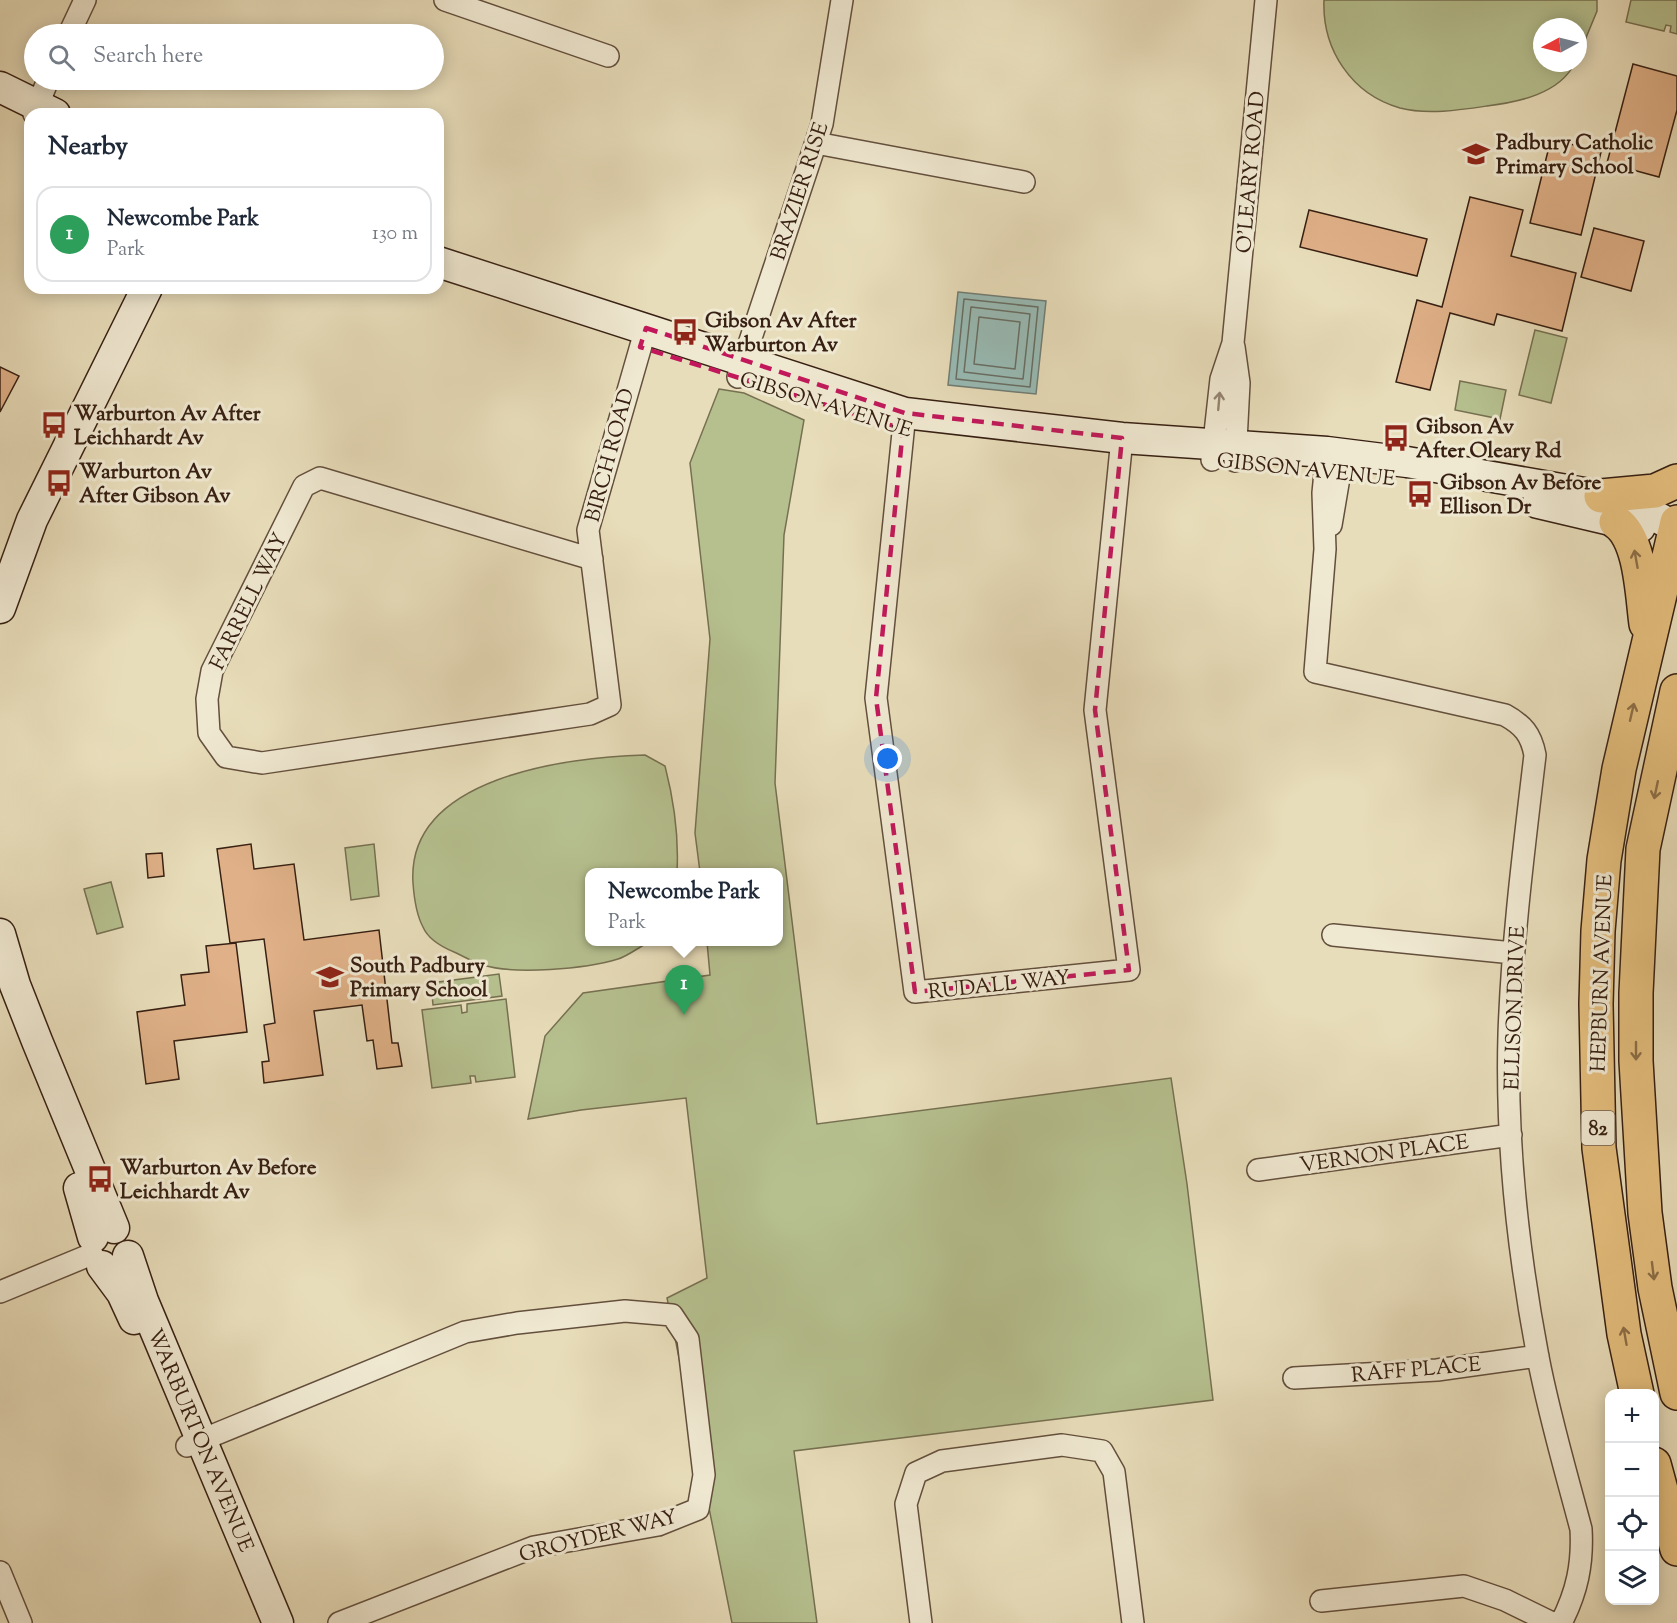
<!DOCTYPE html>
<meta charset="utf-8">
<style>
:root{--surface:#fff;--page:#f6f6f7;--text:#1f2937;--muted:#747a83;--line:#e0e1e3;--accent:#8f2418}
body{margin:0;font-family:"Sorts Mill Goudy",serif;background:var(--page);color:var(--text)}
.controls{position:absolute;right:18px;bottom:18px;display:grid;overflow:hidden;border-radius:12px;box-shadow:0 3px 15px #0003}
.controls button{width:54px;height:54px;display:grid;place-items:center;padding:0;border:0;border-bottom:2px solid var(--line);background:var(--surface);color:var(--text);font:30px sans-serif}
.compass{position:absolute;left:1533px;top:18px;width:54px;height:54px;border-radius:50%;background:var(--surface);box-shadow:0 3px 15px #0003;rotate:263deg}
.you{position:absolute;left:888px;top:759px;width:21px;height:21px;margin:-15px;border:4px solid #fff;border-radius:50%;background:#1a73e8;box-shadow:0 0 0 9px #1a73e833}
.badge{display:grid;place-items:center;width:39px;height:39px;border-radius:50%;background:var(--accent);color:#fff;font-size:20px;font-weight:700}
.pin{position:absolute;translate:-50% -50px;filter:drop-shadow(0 2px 3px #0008)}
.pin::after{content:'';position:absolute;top:32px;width:21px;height:18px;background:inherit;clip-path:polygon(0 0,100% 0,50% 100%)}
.popup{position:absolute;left:585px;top:868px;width:198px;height:78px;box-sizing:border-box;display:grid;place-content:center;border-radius:12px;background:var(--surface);filter:drop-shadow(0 2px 4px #0005);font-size:20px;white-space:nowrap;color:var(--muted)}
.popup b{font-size:22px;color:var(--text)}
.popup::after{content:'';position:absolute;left:50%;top:100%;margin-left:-12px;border:12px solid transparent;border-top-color:var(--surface)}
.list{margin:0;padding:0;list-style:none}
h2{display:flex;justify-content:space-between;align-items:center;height:78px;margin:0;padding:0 24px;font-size:26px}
h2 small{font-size:20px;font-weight:400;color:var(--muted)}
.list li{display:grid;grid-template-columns:39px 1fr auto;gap:18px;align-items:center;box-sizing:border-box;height:96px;margin:0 12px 12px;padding:0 12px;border:2px solid var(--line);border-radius:18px}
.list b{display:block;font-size:22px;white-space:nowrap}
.list p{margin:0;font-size:20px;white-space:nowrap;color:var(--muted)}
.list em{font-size:20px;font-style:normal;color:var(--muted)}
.icon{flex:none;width:33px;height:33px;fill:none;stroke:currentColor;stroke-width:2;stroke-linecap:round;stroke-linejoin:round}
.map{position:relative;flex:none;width:1677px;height:1623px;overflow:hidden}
.search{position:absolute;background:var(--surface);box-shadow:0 3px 15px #0003;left:24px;top:24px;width:420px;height:66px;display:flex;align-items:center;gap:15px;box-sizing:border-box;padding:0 21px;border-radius:33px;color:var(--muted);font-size:22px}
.panel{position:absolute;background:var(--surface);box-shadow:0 3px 15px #0003;left:24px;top:108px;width:420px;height:186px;border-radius:18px}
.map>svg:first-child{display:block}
</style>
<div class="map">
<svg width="1677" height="1623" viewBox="0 0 1677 1623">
<rect width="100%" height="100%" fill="#e8ddba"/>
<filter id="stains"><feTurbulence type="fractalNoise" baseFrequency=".00333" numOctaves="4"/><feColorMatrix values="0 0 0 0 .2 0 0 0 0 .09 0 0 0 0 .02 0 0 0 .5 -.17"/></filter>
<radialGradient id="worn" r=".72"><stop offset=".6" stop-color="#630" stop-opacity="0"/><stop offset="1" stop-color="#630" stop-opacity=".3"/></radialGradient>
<path fill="#b6c08f" stroke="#767051" stroke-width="1.5" d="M1324 0H1597V11L1578 57V27H1542V63H1575C1559 94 1519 102 1487 106 1460 110 1427 115 1400 108 1351 94 1322 49 1324 0Z
M1631 0H1677V34L1670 32 1671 26 1666 25 1664 31 1626 22Z
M1535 330 1567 338 1551 403 1519 395Z
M1460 381 1506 390 1500 419 1455 410Z
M719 389 744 393 804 420 784 535 775 783 817 1124 1171 1078 1187 1184 1213 1400 794 1451 817 1623H732L667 1298 707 1278 686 1098 581 1110 528 1119 545 1036 583 993 710 975 707 942H778V872H700L695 833 710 639 690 463Z
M645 755 665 766C674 801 679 836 677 872H590V942H649C639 947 628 956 618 959 585 969 515 975 483 965 473 962 463 956 454 952 442 947 428 939 423 927 416 914 414 897 413 883 406 777 567 757 645 755Z
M374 844 379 896 351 900 345 848Z
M111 882 123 927 97 934 84 889Z
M499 974 502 996 433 1005 431 983Z
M506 999 515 1077 476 1082 475 1076H470L471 1083 432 1088 422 1010 461 1005 462 1013 467 1012V1004Z"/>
<path fill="#98bbb5" stroke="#717d74" stroke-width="1.5" d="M958 292 1046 301 1036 394 948 385Z"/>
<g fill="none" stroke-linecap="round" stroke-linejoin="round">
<path stroke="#686e64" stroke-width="1.5" d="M964 299 1038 307 1030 387 956 379Z
M971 307 1030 314 1023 379 964 372Z
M979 317 1020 322 1015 369 974 364Z"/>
</g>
<path fill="#e0b188" stroke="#372013" stroke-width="1.5" d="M1633 64 1677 76V110L1659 177 1607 163Z
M1551 139 1601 152 1581 235 1530 223Z
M1470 197 1523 210 1511 256 1576 273 1562 331 1497 314 1494 325 1450 313 1430 390 1396 382 1417 300 1442 307Z
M1309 210 1427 239 1417 276 1300 247Z
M1594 228 1644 241 1631 291 1581 277Z
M0 367 19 376 0 412Z
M251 844 254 869 294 864 304 940 379 930 392 1043H398L402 1066 377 1069 373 1040 367 1041 362 1005 314 1011 323 1075 264 1083 262 1062 269 1061 264 1025 275 1023 264 939 230 943 217 849Z
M162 853 164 876 148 878 146 854Z
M236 943 247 1032 174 1041 179 1079 146 1084 137 1012 185 1005 181 975 209 972 206 946Z"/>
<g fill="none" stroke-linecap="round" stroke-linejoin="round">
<defs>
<path id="street" d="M445 0 608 56
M69 34 85 0
M34 114 48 80
M816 143 1024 182
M1234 347 1239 383 1235 461
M738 377 822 124 842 0
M905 413 876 698 915 992 1129 970 1095 710 1122 438
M1327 452 1323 493 1325 549 1315 672 1505 715C1523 725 1531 734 1535 755 1524 848 1512 942 1509 1035 1506 1142 1518 1252 1538 1357 1549 1415 1566 1472 1581 1529 1583 1564 1577 1592 1561 1623
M1212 460 1221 379 1233 343 1266 0
M1331 525 1343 454
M592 559 320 478 304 486 212 671 207 699 209 733 226 757 262 763 590 714 610 705 588 530 646 328
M1333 935 1513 953
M1258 1170 1511 1135
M0 1292 92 1254
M1294 1378 1437 1370 1538 1356
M187 1446 465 1332 517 1323 625 1311 672 1315 688 1339 704 1475 698 1509 658 1525 534 1547 339 1623
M0 1572 21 1623
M1321 1601 1464 1586 1505 1600 1552 1623
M921 1623 906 1504 916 1473 942 1461 1062 1445 1102 1451 1114 1472 1133 1623"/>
<path id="secondary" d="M0 87 55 114
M438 262 905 413 1122 438 1327 452 1407 462 1601 496 1646 511 1677 528
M1538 503 1640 527
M0 608 32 520 147 288
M0 934 15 985 37 1041 114 1228
M79 1188 93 1237
M128 1256 143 1301 278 1623
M102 1266 122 1293 134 1319"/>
<path id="primary" d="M1601 496 1655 491 1677 481
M1616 522C1641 539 1642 595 1646 624
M1677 691 1643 849 1636 993V1061L1645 1213 1655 1288 1677 1393
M1637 1394 1624 1334 1599 1148 1596 1004 1598 931 1604 860 1619 769 1677 522
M1654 1464 1677 1549"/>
</defs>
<use href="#street" stroke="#634f3d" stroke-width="24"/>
<use href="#secondary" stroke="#372013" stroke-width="33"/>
<use href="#primary" stroke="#372013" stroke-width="36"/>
<use href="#street" stroke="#f0e9d2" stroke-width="21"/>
<use href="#secondary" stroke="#f0e9d2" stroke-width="30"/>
<use href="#primary" stroke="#e4be7d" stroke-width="33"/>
</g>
<defs><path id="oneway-shaft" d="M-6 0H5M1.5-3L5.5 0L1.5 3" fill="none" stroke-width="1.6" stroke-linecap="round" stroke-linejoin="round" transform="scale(1.5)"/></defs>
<use stroke="#948472" href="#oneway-shaft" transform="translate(1219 401) rotate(-85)"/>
<g stroke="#8e6f48">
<use href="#oneway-shaft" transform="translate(1636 559) rotate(-100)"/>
<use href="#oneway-shaft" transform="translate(1632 712) rotate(-77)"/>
<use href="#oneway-shaft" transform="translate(1656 790) rotate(102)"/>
<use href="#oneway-shaft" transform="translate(1636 1051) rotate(90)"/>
<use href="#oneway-shaft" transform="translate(1653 1271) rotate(83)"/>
<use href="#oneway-shaft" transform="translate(1625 1336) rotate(-100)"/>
</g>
<path fill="none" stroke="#c2185b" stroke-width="4.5" stroke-dasharray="12 8" stroke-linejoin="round" d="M646 328 905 413 1122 438 1095 710 1129 970 915 992 876 698 903 429 640 347Z"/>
<defs>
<symbol id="school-bare" viewBox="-9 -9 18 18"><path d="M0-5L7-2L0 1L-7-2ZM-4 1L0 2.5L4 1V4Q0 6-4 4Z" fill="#8f2418" stroke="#f0e9d2" stroke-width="2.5" paint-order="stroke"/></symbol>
<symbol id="bus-bare" viewBox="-9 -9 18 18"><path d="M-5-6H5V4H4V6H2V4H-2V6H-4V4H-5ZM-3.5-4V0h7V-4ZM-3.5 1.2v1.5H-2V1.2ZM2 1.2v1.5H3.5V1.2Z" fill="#8f2418" stroke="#f0e9d2" stroke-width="2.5" paint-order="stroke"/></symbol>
</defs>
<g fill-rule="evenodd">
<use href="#school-bare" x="1457" y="135" width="38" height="38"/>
<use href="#bus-bare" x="666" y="313" width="38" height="38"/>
<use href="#bus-bare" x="35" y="406" width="38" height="38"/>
<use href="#bus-bare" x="1377" y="419" width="38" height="38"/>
<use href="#bus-bare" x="40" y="464" width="38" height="38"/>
<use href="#bus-bare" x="1401" y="475" width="38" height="38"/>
<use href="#school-bare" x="311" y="958" width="38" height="38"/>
<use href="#bus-bare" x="81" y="1160" width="38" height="38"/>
</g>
<g text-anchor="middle" stroke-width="6" stroke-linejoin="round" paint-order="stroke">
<rect fill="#f0e9d2" stroke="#6e5c4c" stroke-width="1.5" x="1581.5" y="1111" width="33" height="34" rx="4.5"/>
<g font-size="20" font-weight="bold" fill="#372013">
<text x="1598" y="1135">82</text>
</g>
<g font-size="21" font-weight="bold" fill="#372013" stroke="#f0e9d2" text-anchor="start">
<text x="1496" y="149">Padbury Catholic<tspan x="1496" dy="24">Primary School</tspan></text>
<text x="705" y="327">Gibson Av After<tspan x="705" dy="24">Warburton Av</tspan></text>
<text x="74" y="420">Warburton Av After<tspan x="74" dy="24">Leichhardt Av</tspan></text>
<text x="1416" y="433">Gibson Av<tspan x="1416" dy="24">After Oleary Rd</tspan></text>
<text x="79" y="478">Warburton Av<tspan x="79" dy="24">After Gibson Av</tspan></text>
<text x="1440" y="489">Gibson Av Before<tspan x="1440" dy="24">Ellison Dr</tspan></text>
<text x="350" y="972">South Padbury<tspan x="350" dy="24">Primary School</tspan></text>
<text x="120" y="1174">Warburton Av Before<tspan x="120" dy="24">Leichhardt Av</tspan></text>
</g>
<g font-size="21" fill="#372013" stroke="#f0e9d2">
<text transform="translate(1250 172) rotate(-85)" y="7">O'LEARY ROAD</text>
<text transform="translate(799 191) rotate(-72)" y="7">BRAZIER RISE</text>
<text transform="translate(826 404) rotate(17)" y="7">GIBSON AVENUE</text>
<text transform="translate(609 455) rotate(-75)" y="7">BIRCH ROAD</text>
<text transform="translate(1306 469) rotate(6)" y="7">GIBSON AVENUE</text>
<text transform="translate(248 601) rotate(-64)" y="7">FARRELL WAY</text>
<text transform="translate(1601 973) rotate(-88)" y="7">HEPBURN AVENUE</text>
<text transform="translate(999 984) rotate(-6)" y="7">RUDALL WAY</text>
<text transform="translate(1514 1008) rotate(-88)" y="7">ELLISON DRIVE</text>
<text transform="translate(1384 1153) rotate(-8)" y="7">VERNON PLACE</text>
<text transform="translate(1416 1369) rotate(-5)" y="7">RAFF PLACE</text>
<text transform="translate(201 1440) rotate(67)" y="7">WARBURTON AVENUE</text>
<text transform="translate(598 1535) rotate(-14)" y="7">GROYDER WAY</text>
</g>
</g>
<rect width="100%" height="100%" filter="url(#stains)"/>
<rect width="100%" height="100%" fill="url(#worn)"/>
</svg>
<div class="controls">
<button>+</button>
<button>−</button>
<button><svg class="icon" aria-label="locate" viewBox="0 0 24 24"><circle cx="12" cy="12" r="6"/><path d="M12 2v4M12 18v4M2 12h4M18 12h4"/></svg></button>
<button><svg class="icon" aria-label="layers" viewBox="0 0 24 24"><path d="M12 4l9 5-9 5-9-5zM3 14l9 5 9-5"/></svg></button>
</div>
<svg class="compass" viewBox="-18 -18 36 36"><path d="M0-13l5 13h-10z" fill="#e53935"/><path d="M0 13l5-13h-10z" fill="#747a83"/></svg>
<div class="you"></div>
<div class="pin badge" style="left:684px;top:1015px;background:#2e9e5b">1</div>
<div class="popup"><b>Newcombe Park</b>Park</div>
<div class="search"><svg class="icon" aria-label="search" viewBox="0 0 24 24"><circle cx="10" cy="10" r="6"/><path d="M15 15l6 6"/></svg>Search here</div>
<section class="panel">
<h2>Nearby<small></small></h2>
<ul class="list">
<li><span class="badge" style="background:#2e9e5b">1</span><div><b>Newcombe Park</b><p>Park</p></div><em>130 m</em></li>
</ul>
</section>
</div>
